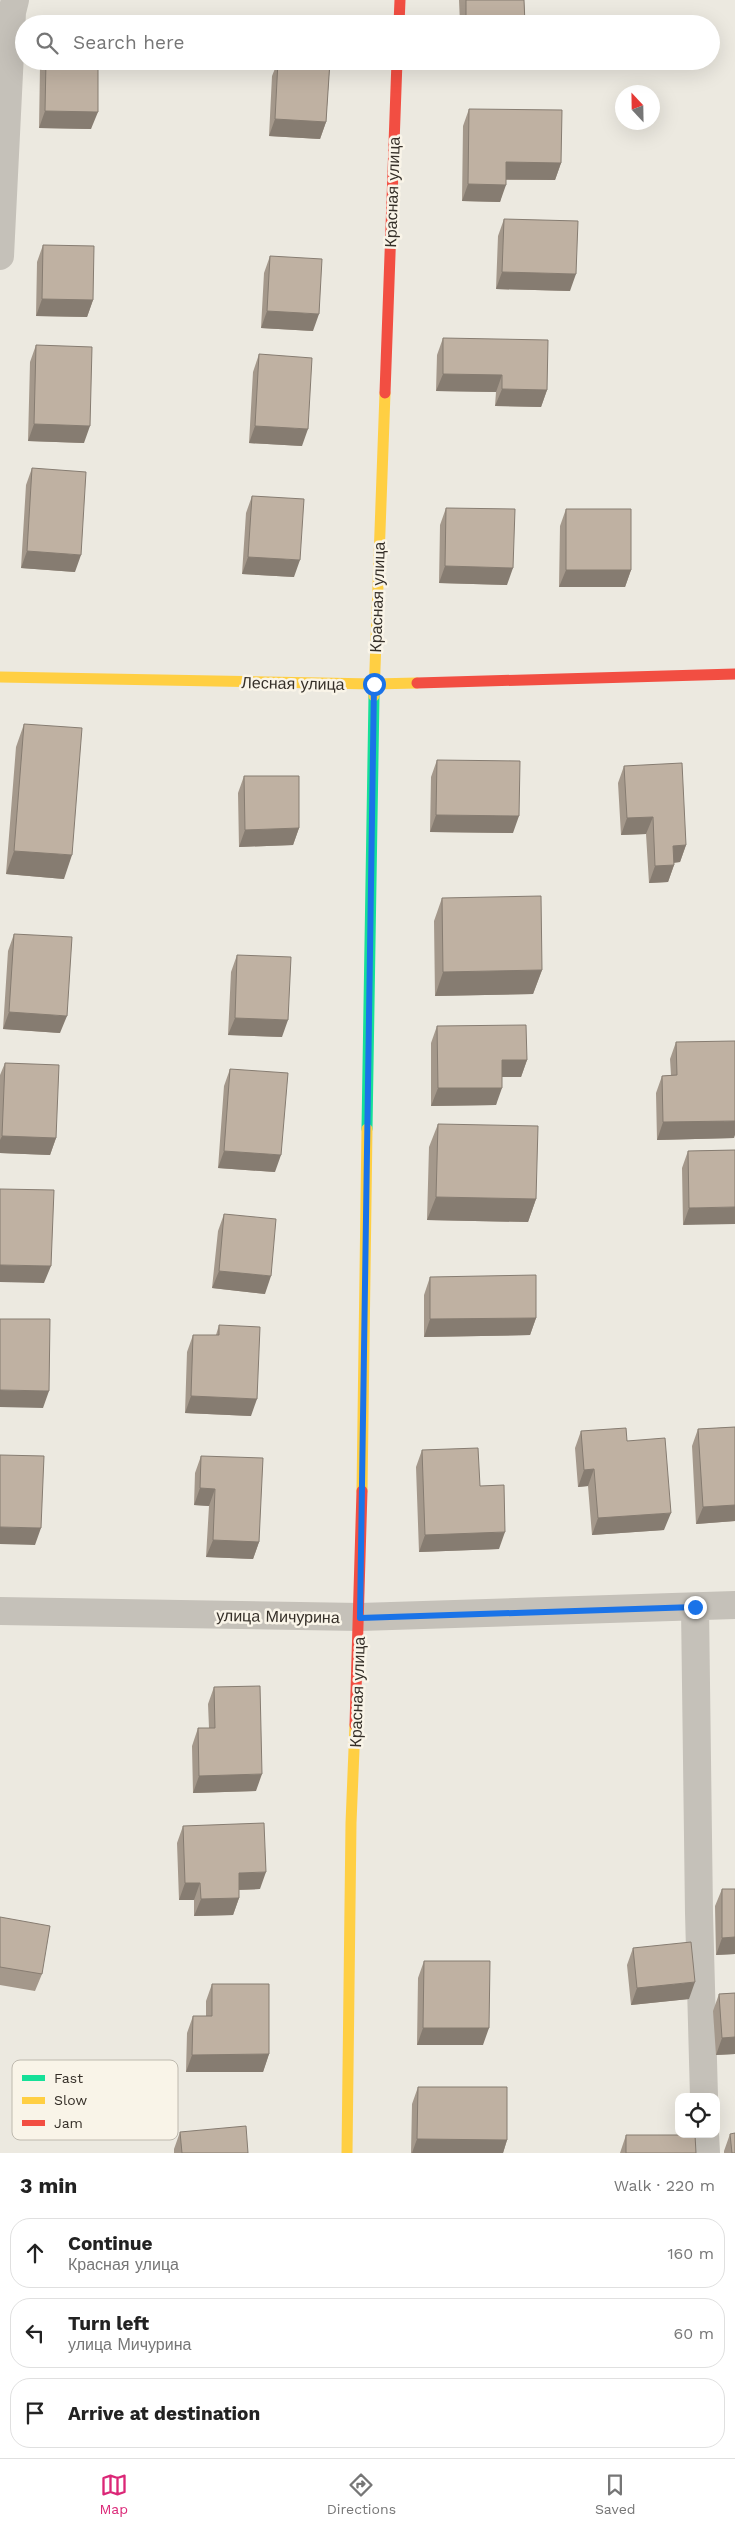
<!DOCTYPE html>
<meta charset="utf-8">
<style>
:root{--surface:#fff;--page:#f6f6f6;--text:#222;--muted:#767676;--line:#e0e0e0;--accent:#db2777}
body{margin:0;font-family:"Work Sans",sans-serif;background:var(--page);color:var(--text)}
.controls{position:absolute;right:15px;bottom:15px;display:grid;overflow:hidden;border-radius:10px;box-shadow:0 5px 20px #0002}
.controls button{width:45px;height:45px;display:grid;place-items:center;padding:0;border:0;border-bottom:1px solid var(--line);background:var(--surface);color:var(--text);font:25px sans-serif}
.compass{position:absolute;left:615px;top:85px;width:45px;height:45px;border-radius:50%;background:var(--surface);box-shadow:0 5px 20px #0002;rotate:338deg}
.stop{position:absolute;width:15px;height:15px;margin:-11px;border:4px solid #1a73e8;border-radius:50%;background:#fff}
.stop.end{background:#1a73e8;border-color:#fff;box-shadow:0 1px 5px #0008}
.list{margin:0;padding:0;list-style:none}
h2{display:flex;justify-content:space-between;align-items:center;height:65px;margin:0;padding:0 20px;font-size:21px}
h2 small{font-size:16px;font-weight:400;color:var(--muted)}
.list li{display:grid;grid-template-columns:32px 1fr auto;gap:15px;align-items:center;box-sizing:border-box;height:70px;margin:0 10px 10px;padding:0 10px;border:1px solid var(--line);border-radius:20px}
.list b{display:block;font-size:19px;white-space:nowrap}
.list p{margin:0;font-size:16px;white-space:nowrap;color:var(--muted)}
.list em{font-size:16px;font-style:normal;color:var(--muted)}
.icon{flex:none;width:28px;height:28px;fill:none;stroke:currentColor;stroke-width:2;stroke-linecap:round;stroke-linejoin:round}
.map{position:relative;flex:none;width:735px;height:2153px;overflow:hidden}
.search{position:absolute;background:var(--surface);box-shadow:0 5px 20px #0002;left:15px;right:15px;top:15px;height:55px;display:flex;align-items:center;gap:12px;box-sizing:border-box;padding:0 18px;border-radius:28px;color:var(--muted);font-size:19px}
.sheet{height:305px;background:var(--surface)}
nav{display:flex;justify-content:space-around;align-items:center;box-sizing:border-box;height:70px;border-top:1px solid var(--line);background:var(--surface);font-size:14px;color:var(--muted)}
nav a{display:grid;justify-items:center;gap:2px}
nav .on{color:var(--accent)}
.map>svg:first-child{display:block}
</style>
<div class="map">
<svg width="735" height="2153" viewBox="0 0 735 2153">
<rect width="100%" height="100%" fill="#ece9e0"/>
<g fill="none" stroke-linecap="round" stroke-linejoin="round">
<path stroke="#c5c1b9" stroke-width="28" d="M0 256 12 12 15 0
M695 1607 699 1913 704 2097
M0 1611 360 1617 735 1605
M705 2134 706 2153"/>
<path stroke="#16e098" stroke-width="11" d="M367 1129 374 696"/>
<path stroke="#ffcf43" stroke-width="11" d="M0 677 374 684 417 683
M374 696 385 393
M362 1491 367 1129
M347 2153 351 1823 355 1725"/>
<path stroke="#f24e42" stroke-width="11" d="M399 24 400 0
M385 393 397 61
M417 683 735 674
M355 1725 362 1491"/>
</g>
<path fill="#a4988b" d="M459 0H524L525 24H460Z
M42 61H98L91 129 39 128 40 66Z
M278 61H330L326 122 320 139 269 136 272 76Z
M469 109 561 163 555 180H506L500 202 462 201 463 126Z
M504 219 570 291 496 289 498 236Z
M43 245 93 300 87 317 36 316 37 262Z
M270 256 313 331 261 328 264 273Z
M443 338 547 390 541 407 495 406 496 392 436 391 437 355Z
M36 345 84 443 28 441 30 362Z
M259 354 302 446 249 443 253 372Z
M32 468 75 572 21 568 26 485Z
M252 496 294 577 242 574 246 513Z
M446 508 507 585 439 583 440 525Z
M566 509 631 570 625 587H559L560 526Z
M24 724 64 879 6 874 16 747Z
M437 760 513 833 430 832 431 777Z
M624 766 686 845 680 862 674 863V865L668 882 649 883 646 834 621 835 618 783Z
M244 776 299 828 293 845 239 847 238 793Z
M442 898 542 970 533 994 435 996 434 921Z
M14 934 60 1033 3 1029 8 951Z
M237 955 282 1037 228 1035 231 972Z
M437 1026 527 1060 521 1077H502L496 1105 431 1106V1043Z
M676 1042 734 1138 657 1140 656 1093 662 1076 671 1075 670 1059Z
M5 1063 56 1138 50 1155 0 1153V1075Z
M230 1069 275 1172 218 1168 224 1086Z
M438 1124 536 1199 528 1222 427 1220 429 1147Z
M735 1150 683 1225 682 1168 688 1151Z
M224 1214 265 1294 212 1288 218 1231Z
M430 1277 536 1318 530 1335 424 1337V1295Z
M219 1325 251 1416 185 1413 187 1352 193 1335H216Z
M735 1427V1521L696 1524 692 1446 698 1429Z
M581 1431 627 1441 664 1530 592 1535 588 1486 578 1487 575 1448Z
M422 1450 480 1486 499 1549 419 1552 416 1467Z
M201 1456 259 1542 253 1559 206 1557 209 1506 194 1505 195 1473Z
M214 1687 256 1791 193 1793 192 1746 198 1728H209L208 1704Z
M183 1826 260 1889 239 1890V1898L233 1915 194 1916V1900H179L177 1843Z
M722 1889H735V1954L716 1955 715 1906Z
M0 1917 42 1974 35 1991 0 1985Z
M633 1948 689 1999 631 2005 627 1965Z
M424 1961 483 2045H417L418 1978Z
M212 1984 269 2054 263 2072H186L187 2033 193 2016H206V2001Z
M735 1993V2054L716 2055 713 2011 719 1994Z
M418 2087 507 2140 503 2153H411L412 2104Z
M180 2132 248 2153H174V2149Z
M730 2134 735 2153H724V2151Z
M626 2135 696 2153H620Z"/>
<path fill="#867c71" d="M45 111 98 112 91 129 39 128Z
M275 119 326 122 320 139 269 136Z
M506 162 561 163 555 180 500 179Z
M468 184 506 185 500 202 462 201Z
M502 272 576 274 570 291 496 289Z
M42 299 93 300 87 317 36 316Z
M267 311 319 314 313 331 261 328Z
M443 374 502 375 496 392 436 391Z
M502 389 547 390 541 407 495 406Z
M34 424 90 426 84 443 28 441Z
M255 426 308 429 302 446 249 443Z
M27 551 81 555 75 572 21 568Z
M248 557 300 560 294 577 242 574Z
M445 566 513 568 507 585 439 583Z
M566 570H631L625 587H559Z
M436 815 519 816 513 833 430 832Z
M653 817 646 834 621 835 627 818Z
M299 828 293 845 239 847 245 830Z
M686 845 680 862 667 863 673 846Z
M14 851 72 855 64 879 6 874Z
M674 865 668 882 649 883 655 866Z
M542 970 533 994 435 996 443 972Z
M9 1012 67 1016 60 1033 3 1029Z
M235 1018 288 1020 282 1037 228 1035Z
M502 1060H527L521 1077H495Z
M438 1088H502L496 1105 431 1106Z
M735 1121V1135L734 1138 657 1140 663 1122Z
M2 1136 56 1138 50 1155 0 1153V1140Z
M224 1151 281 1155 275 1172 218 1168Z
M436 1197 536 1199 528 1222 427 1220Z
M735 1207V1224L683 1225 689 1208Z
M0 1265 51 1266 44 1283 0 1282Z
M219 1271 271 1276 265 1294 212 1288Z
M536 1318 530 1335 424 1337 430 1319Z
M0 1390 49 1391 43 1408 0 1407Z
M191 1396 257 1399 251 1416 185 1413Z
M594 1469 588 1486 578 1487 584 1470Z
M200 1488 215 1489 209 1506 194 1505Z
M735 1505V1521L696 1524 703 1507Z
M671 1513 664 1530 592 1535 598 1518Z
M0 1527 41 1528 35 1545 0 1544Z
M505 1532 499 1549 419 1552 425 1535Z
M213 1540 259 1542 253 1559 206 1557Z
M262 1774 256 1791 193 1793 199 1776Z
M266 1872 260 1889 233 1890 239 1873Z
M185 1883H200L194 1900H179Z
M239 1898 233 1915 194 1916 201 1899Z
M735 1937V1954L716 1955 722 1938Z
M695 1982 689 1999 631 2005 637 1988Z
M423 2028H489L483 2045H417Z
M735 2037V2054L716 2055 722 2038Z
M269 2054 263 2072H186L192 2055Z
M417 2139 507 2140 503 2153H412Z"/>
<path fill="#bfb1a2" stroke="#867c71" d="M466 0H524L525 24H466Z
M46 61H98V112L45 111Z
M278 61H330L326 122 275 119Z
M469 109 562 110 561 163 506 162V185L468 184Z
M504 219 578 221 576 274 502 272Z
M43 245 94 246 93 300 42 299Z
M270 256 322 259 319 314 267 311Z
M443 338 548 340 547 390 502 389V375L443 374Z
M36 345 92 347 90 426 34 424Z
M259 354 312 358 308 429 255 426Z
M32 468 86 472 81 555 27 551Z
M252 496 304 499 300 560 248 557Z
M446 508 515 509 513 568 445 566Z
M566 509H631V570H566Z
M24 724 82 728 72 855 14 851Z
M437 760 520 761 519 816 436 815Z
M682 763 686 845 673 846 674 865 655 866 653 817 627 818 624 766Z
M244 776H299V828L245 830Z
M541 896 542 970 443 972 442 898Z
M14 934 72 937 67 1016 9 1012Z
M237 955 291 957 288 1020 235 1018Z
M526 1025 527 1060H502V1088H438L437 1026Z
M735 1041V1121L663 1122 662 1076 677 1075 676 1042Z
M5 1063 59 1065 56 1138 2 1136Z
M230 1069 288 1073 281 1155 224 1151Z
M438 1124 538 1126 536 1199 436 1197Z
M735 1150V1207L689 1208 688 1151Z
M0 1189 54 1190 51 1266 0 1265Z
M224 1214 276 1219 271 1276 219 1271Z
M536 1275V1318L430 1319V1277Z
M0 1319H50L49 1391 0 1390Z
M219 1325 260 1327 257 1399 191 1396 193 1335H219Z
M735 1427V1505L703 1507 698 1429Z
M626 1428 627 1441 665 1438 671 1513 598 1518 594 1469 584 1470 581 1431Z
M478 1448 480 1486 504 1485 505 1532 425 1535 422 1450Z
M0 1455 44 1456 41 1528 0 1527Z
M201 1456 263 1458 259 1542 213 1540 215 1489 200 1488Z
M260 1686 262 1774 199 1776 198 1728H215L214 1687Z
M264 1823 266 1872 239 1873V1898L201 1899 200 1883H185L183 1826Z
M722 1889H735V1937L722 1938Z
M0 1917 50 1926 42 1974 0 1967Z
M691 1942 695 1982 637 1988 633 1948Z
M424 1961H490L489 2028H423Z
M212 1984H269V2054L192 2055 193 2016H212Z
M735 1993V2037L722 2038 719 1994Z
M418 2087H507V2140L417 2139Z
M246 2126 248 2153H182L180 2132Z
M735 2133V2153H732L730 2134Z
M626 2135H695L696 2153H626Z"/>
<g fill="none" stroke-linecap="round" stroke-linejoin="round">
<path stroke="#1a73e8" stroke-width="6" d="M374 684 360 1618 695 1607"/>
</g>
<g text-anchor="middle" stroke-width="5" stroke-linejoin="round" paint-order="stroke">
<g font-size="16" fill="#352f28" stroke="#f9f4e8">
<text transform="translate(392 192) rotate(-88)" y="6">Красная улица</text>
<text transform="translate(377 597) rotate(-88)" y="6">Красная улица</text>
<text transform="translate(293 683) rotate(1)" y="6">Лесная улица</text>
<text transform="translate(278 1616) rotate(1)" y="6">улица Мичурина</text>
<text transform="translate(357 1692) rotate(-88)" y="6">Красная улица</text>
</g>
</g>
<rect x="12" y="2060" width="166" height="80" rx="8" fill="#f9f4e8" stroke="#beb9ae" stroke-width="1"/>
<rect x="22" y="2075" width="23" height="6" fill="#16e098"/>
<rect x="22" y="2097" width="23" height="7" fill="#ffcf43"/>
<rect x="22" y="2120" width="23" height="6" fill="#f24e42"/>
<g font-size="14" fill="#352f28">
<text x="54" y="2083">Fast</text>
<text x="54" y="2105">Slow</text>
<text x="54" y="2128">Jam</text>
</g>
</svg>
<div class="controls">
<button><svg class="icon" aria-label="locate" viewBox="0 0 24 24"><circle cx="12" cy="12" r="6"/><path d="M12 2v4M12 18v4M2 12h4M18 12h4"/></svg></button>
</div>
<svg class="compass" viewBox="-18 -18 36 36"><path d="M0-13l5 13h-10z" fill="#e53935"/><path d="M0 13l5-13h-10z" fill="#767676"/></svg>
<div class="stop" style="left:374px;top:684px"></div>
<div class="stop end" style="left:695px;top:1607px"></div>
<div class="search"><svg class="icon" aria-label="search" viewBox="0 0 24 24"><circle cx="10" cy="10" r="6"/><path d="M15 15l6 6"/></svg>Search here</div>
</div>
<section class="sheet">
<h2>3 min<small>Walk · 220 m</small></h2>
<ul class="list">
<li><svg class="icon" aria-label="ahead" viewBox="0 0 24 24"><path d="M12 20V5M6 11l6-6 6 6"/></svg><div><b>Continue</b><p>Красная улица</p></div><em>160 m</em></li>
<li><svg class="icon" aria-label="left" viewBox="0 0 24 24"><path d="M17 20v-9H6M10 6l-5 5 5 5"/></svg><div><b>Turn left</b><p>улица Мичурина</p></div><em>60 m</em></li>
<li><svg class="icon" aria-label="arrive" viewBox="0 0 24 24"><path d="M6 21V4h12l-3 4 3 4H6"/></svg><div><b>Arrive at destination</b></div></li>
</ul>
</section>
<nav>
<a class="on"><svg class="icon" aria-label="map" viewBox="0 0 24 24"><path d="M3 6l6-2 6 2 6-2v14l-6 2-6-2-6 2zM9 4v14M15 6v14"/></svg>Map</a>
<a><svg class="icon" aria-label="directions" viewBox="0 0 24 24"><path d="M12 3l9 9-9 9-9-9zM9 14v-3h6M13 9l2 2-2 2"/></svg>Directions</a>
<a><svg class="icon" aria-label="saved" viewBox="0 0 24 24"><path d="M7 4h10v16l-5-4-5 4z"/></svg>Saved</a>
</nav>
